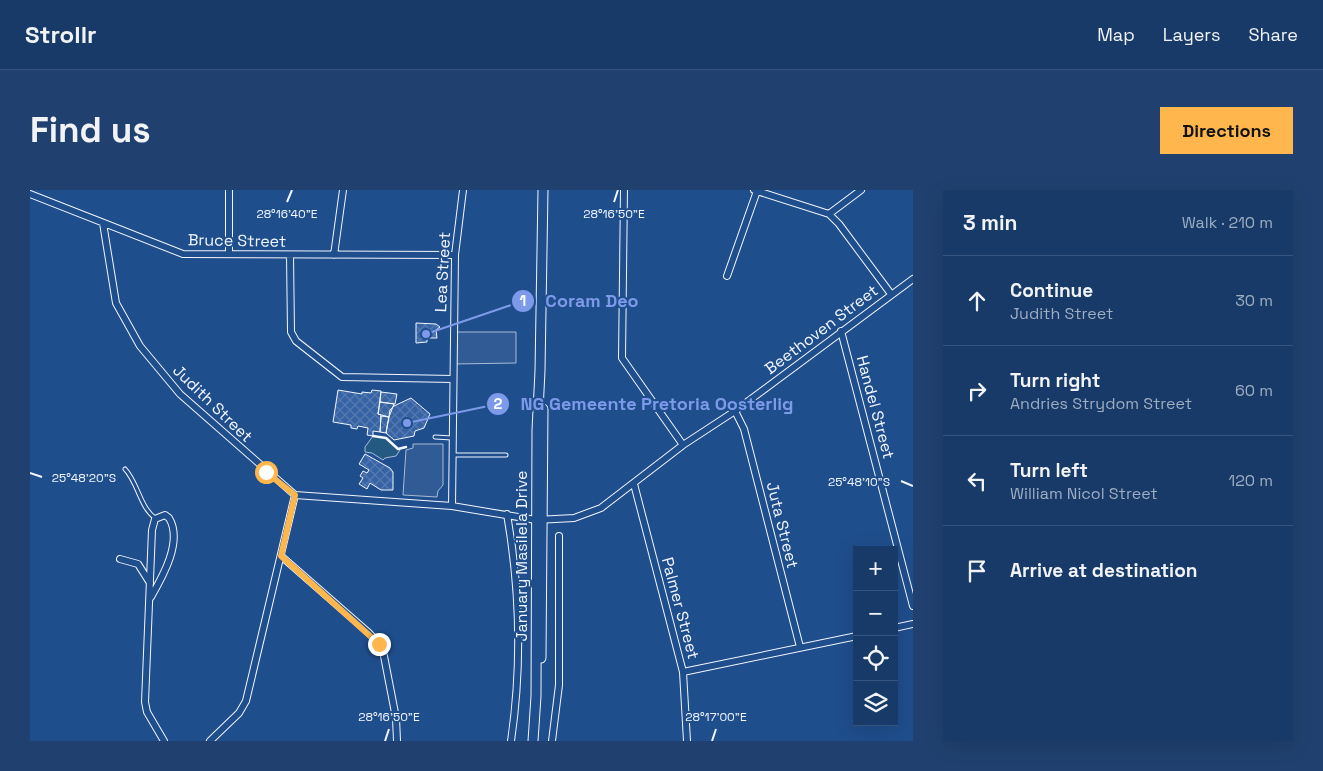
<!DOCTYPE html>
<meta charset="utf-8">
<style>
:root{--surface:#173a69;--page:#20416f;--text:#f1f3f6;--muted:#9eadc0;--line:#36547d;--accent:#ffb74d}
body{margin:0;font-family:"Space Grotesk",sans-serif;background:var(--page);color:var(--text)}
.controls{position:absolute;right:15px;bottom:15px;display:grid;overflow:hidden;border-radius:0px;box-shadow:0 5px 20px #0002}
.controls button{width:45px;height:45px;display:grid;place-items:center;padding:0;border:0;border-bottom:1px solid var(--line);background:var(--surface);color:var(--text);font:25px sans-serif}
.stop{position:absolute;width:15px;height:15px;margin:-11px;border:4px solid #ffb74d;border-radius:50%;background:#fff}
.stop.end{background:#ffb74d;border-color:#fff;box-shadow:0 1px 5px #0008}
.list{margin:0;padding:0;list-style:none}
h2{display:flex;justify-content:space-between;align-items:center;height:65px;margin:0;padding:0 20px;font-size:21px}
h2 small{font-size:16px;font-weight:400;color:var(--muted)}
.list li{display:grid;grid-template-columns:32px 1fr auto;gap:15px;align-items:center;box-sizing:border-box;height:90px;padding:0 20px;border-top:1px solid var(--line)}
.list b{display:block;font-size:19px;white-space:nowrap}
.list p{margin:0;font-size:16px;white-space:nowrap;color:var(--muted)}
.list em{font-size:16px;font-style:normal;color:var(--muted)}
.icon{flex:none;width:28px;height:28px;fill:none;stroke:currentColor;stroke-width:2;stroke-linecap:round;stroke-linejoin:round}
.map{position:relative;flex:none;width:883px;height:551px;overflow:hidden;border-radius:0px}
header{display:flex;align-items:center;gap:30px;box-sizing:border-box;height:70px;padding:0 25px;background:var(--surface);border-bottom:1px solid var(--line)}
header strong{font-size:24px}
nav{display:flex;gap:28px;margin-inline-start:auto;font-size:18px}
.intro{display:flex;align-items:center;justify-content:space-between;box-sizing:border-box;height:120px;padding:0 30px}
h1{margin:0;font-size:35px}
.button{padding:12px 22px;border-radius:0px;background:var(--accent);color:#111;font-size:18px;font-weight:700}
main{display:flex;gap:30px;padding:0 30px}
aside{flex:1;background:var(--surface);border-radius:0px;box-shadow:0 5px 20px #0002}
.map>svg:first-child{display:block}
</style>
<header>
<strong>Strollr</strong>
<nav><a>Map</a><a>Layers</a><a>Share</a></nav>
</header>
<div class="intro"><h1>Find us</h1><a class="button">Directions</a></div>
<main>
<div class="map">
<svg width="883" height="551" viewBox="0 0 883 551">
<defs>
<pattern id="building-cross-hatch" width="8" height="8" patternUnits="userSpaceOnUse" patternTransform="scale(1.25)"><rect width="8" height="8" fill="#3563a3"/><path d="M0 0l8 8M0 8l8-8" fill="none" stroke="#537ab1"/></pattern>
</defs>
<rect width="100%" height="100%" fill="#1f4e8c"/>
<path fill="#245a82" stroke="#a8bbd7" d="M343 246 356 248 370 260 366 266 355 268 353 270 342 263 335 262V257Z"/>
<path fill="#305b95" stroke="#a8bbd7" d="M423 142H486V173L423 174Z
M383 254H413V295L408 301 407 307 373 305 376 260 383 258Z"/>
<path fill="url(#building-cross-hatch)" stroke="#f2f6ff" d="M386 133 406 134 410 137 406 140 407 148H397V152L386 153Z
M308 200 332 204V202L341 203 342 200 351 201 348 224 351 225 350 242 343 241V246L337 245 338 238 328 236 327 239 321 238V235L303 232Z
M351 202 367 204 365 214 350 212Z
M381 208 400 224 394 238 385 241 384 246 364 250 356 243 360 220 364 216Z
M350 212 364 214 359 227 348 224Z
M351 226 359 227 356 243 350 242Z
M335 264 360 278 363 282V300H351L340 293 337 299 329 294 333 288 330 286 333 281 337 283 339 280 329 274Z"/>
<g fill="none" stroke-linecap="round" stroke-linejoin="round">
<defs>
<path id="lane" d="M405 247 422 248
M423 265H476
M95 279C108 293 110 317 125 328"/>
<path id="street" d="M594 0 592 168 653 255
M724 0 799 24 809 34 861 104
M0 4 153 64 425 65
M799 24 831 0
M73 33 86 113 110 156 150 204 265 305 422 316 506 330 544 328 571 318 653 255 705 221 883 89
M199 64V0
M260 65 261 142 266 151 312 187 423 189
M304 65 313 0
M697 86 727 1
M811 141 883 416
M705 221 714 239 770 457
M604 294 653 482 657 551
M422 316 425 65 433 0
M477 324C490 399 492 476 481 551
M251 366 339 443 349 454 354 466 366 528 367 551
M90 369 108 374 120 393
M121 407C133 386 153 351 139 328L135 325 125 329 122 340 115 512 117 522 134 551
M864 438 883 434
M653 482 827 446
M180 551 209 523 216 511 265 305
M522 551 529 495V346"/>
<path id="secondary" d="M511 468 513 219
M503 551 506 506 507 240 510 181 513 0"/>
</defs>
<use href="#lane" stroke="#f2f6ff" stroke-width="5"/>
<use href="#street" stroke="#f2f6ff" stroke-width="8"/>
<use href="#secondary" stroke="#f2f6ff" stroke-width="11"/>
<use href="#lane" stroke="#1f4e8c" stroke-width="3"/>
<use href="#street" stroke="#1f4e8c" stroke-width="6"/>
<use href="#secondary" stroke="#1f4e8c" stroke-width="9"/>
<path stroke="#f2f6ff" stroke-width="2.5" d="M343 246 356 248 368 259 376 257"/>
</g>
<g fill="none" stroke-linecap="round" stroke-linejoin="round">
<path stroke="#ffb74d" stroke-width="6" d="M236 282 265 305 251 366 349 454"/>
</g>
<path fill="none" stroke="#f2f6ff" stroke-width="2" d="M257 12 262 0M584 12 588 0M0 283 12 287M871 291 883 296M355 551 359 539M682 551 686 539"/>
<g text-anchor="middle" stroke-width="4" stroke-linejoin="round" paint-order="stroke">
<g font-size="16" fill="#f2f6ff" stroke="#1f4e8c">
<text transform="translate(207 50) rotate(1)" y="6">Bruce Street</text>
<text transform="translate(412 82) rotate(-87)" y="6">Lea Street</text>
<text transform="translate(791 139) rotate(-37)" y="6">Beethoven Street</text>
<text transform="translate(183 213) rotate(44)" y="6">Judith Street</text>
<text transform="translate(846 217) rotate(75)" y="6">Handel Street</text>
<text transform="translate(753 335) rotate(76)" y="6">Juta Street</text>
<text transform="translate(491 366) rotate(-90)" y="6">January Masilela Drive</text>
<text transform="translate(651 418) rotate(75)" y="6">Palmer Street</text>
</g>
</g>
<g font-size="12" text-anchor="middle" fill="#f2f6ff" stroke="#1f4e8c" stroke-width="4" stroke-linejoin="round" paint-order="stroke">
<text x="257" y="28">28°16'40"E</text>
<text x="584" y="28">28°16'50"E</text>
<text x="54" y="292">25°48'20"S</text>
<text x="829" y="296">25°48'10"S</text>
<text x="359" y="531">28°16'50"E</text>
<text x="686" y="531">28°17'00"E</text>
</g>
<path fill="none" stroke="#7d9aea" stroke-width="2" d="M396 144L493 111M377 233L468 214"/>
<g fill="#7d9aea" stroke="#1f4e8c" stroke-width="2">
<circle cx="396" cy="144" r="5"/>
<circle cx="377" cy="233" r="5"/>
<circle cx="493" cy="111" r="12"/>
<circle cx="468" cy="214" r="12"/>
</g>
<g font-size="15" text-anchor="middle" font-weight="bold" fill="#fff">
<text x="493" y="116">1</text>
<text x="468" y="219">2</text>
</g>
<g font-size="18" text-anchor="middle" font-weight="bold" fill="#7d9aea" stroke="#1f4e8c" stroke-width="4" stroke-linejoin="round" paint-order="stroke">
<text x="562" y="117">Coram Deo</text>
<text x="627" y="220">NG Gemeente Pretoria Oosterlig</text>
</g>
</svg>
<div class="controls">
<button>+</button>
<button>−</button>
<button><svg class="icon" aria-label="locate" viewBox="0 0 24 24"><circle cx="12" cy="12" r="6"/><path d="M12 2v4M12 18v4M2 12h4M18 12h4"/></svg></button>
<button><svg class="icon" aria-label="layers" viewBox="0 0 24 24"><path d="M12 4l9 5-9 5-9-5zM3 14l9 5 9-5"/></svg></button>
</div>
<div class="stop" style="left:236px;top:282px"></div>
<div class="stop end" style="left:349px;top:454px"></div>
</div>
<aside>
<h2>3 min<small>Walk · 210 m</small></h2>
<ul class="list">
<li><svg class="icon" aria-label="ahead" viewBox="0 0 24 24"><path d="M12 20V5M6 11l6-6 6 6"/></svg><div><b>Continue</b><p>Judith Street</p></div><em>30 m</em></li>
<li><svg class="icon" aria-label="right" viewBox="0 0 24 24"><path d="M7 20v-9h11M14 6l5 5-5 5"/></svg><div><b>Turn right</b><p>Andries Strydom Street</p></div><em>60 m</em></li>
<li><svg class="icon" aria-label="left" viewBox="0 0 24 24"><path d="M17 20v-9H6M10 6l-5 5 5 5"/></svg><div><b>Turn left</b><p>William Nicol Street</p></div><em>120 m</em></li>
<li><svg class="icon" aria-label="arrive" viewBox="0 0 24 24"><path d="M6 21V4h12l-3 4 3 4H6"/></svg><div><b>Arrive at destination</b></div></li>
</ul>
</aside>
</main>
